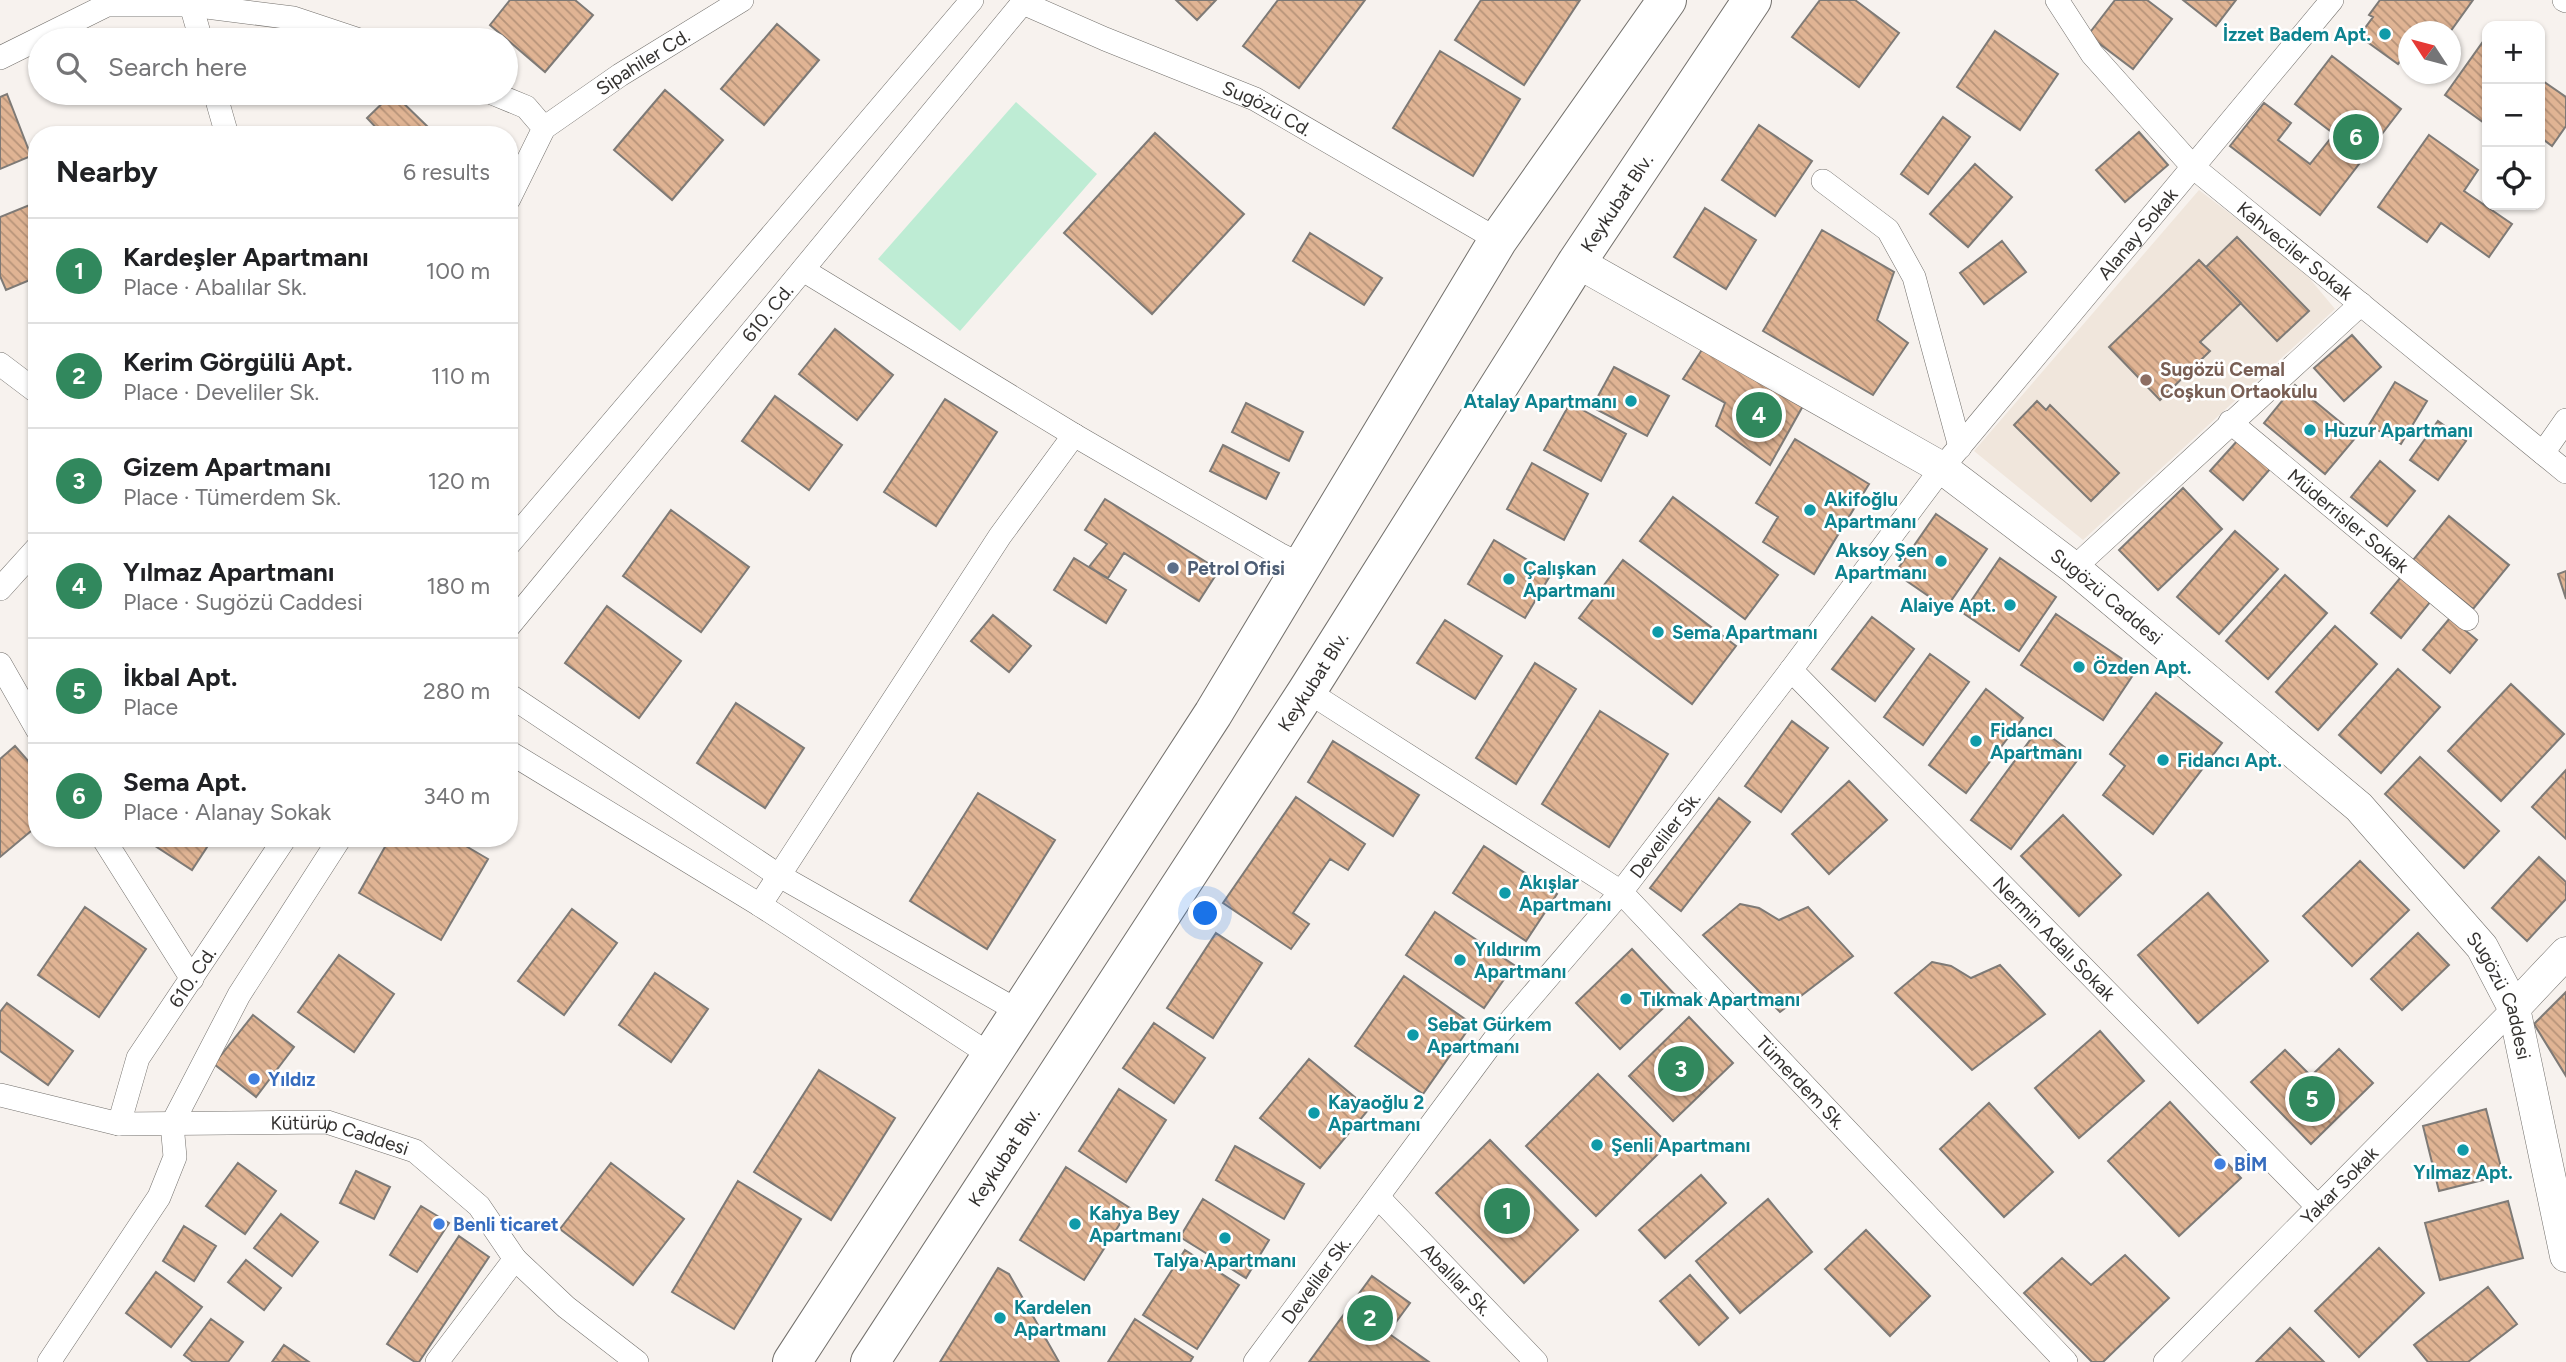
<!DOCTYPE html>
<meta charset="utf-8">
<style>
:root{--surface:#fff;--page:#f6f6f6;--text:#202124;--muted:#757577;--line:#e0e0e0;--accent:#31885d}
body{margin:0;font-family:Figtree,sans-serif;background:var(--page);color:var(--text)}
.controls{position:absolute;right:21px;top:21px;display:grid;overflow:hidden;border-radius:14px;box-shadow:0 2px 5px #0004}
.controls button{width:63px;height:63px;display:grid;place-items:center;padding:0;border:0;border-bottom:2px solid var(--line);background:var(--surface);color:var(--text);font:35px sans-serif}
.compass{position:absolute;left:2398px;top:21px;width:63px;height:63px;border-radius:50%;background:var(--surface);box-shadow:0 2px 5px #0004;rotate:306deg}
.you{position:absolute;left:1206px;top:914px;width:24px;height:24px;margin:-18px;border:5px solid #fff;border-radius:50%;background:#1a73e8;box-shadow:0 0 0 10px #1a73e833}
.badge{display:grid;place-items:center;width:46px;height:46px;border-radius:50%;background:var(--accent);color:#fff;font-size:23px;font-weight:700}
.pin{position:absolute;translate:-50% -50%;border:4px solid #fff;box-shadow:0 2px 7px #0006}
.list{margin:0;padding:0;list-style:none}
h2{display:flex;justify-content:space-between;align-items:center;height:91px;margin:0;padding:0 28px;font-size:30px}
h2 small{font-size:23px;font-weight:400;color:var(--muted)}
.list li{display:grid;grid-template-columns:46px 1fr auto;gap:21px;align-items:center;box-sizing:border-box;height:105px;padding:0 28px;border-top:2px solid var(--line)}
.list b{display:block;font-size:26px;white-space:nowrap}
.list p{margin:0;font-size:23px;white-space:nowrap;color:var(--muted)}
.list em{font-size:23px;font-style:normal;color:var(--muted)}
.icon{flex:none;width:38px;height:38px;fill:none;stroke:currentColor;stroke-width:2;stroke-linecap:round;stroke-linejoin:round}
.map{position:relative;flex:none;width:2566px;height:1362px;overflow:hidden}
.search{position:absolute;background:var(--surface);box-shadow:0 2px 5px #0004;left:28px;top:28px;width:490px;height:77px;display:flex;align-items:center;gap:18px;box-sizing:border-box;padding:0 24px;border-radius:38px;color:var(--muted);font-size:26px}
.panel{position:absolute;background:var(--surface);box-shadow:0 2px 5px #0004;left:28px;top:126px;width:490px;height:721px;border-radius:28px}
.map>svg:first-child{display:block}
</style>
<div class="map">
<svg width="2566" height="1362" viewBox="0 0 2566 1362">
<defs>
<pattern id="building-back-hatch" width="6" height="6" patternUnits="userSpaceOnUse" patternTransform="scale(1.75)"><rect width="6" height="6" fill="#e0b494"/><path d="M-1 5l2 2M0 0l6 6M5-1l2 2" fill="none" stroke="#b69379"/></pattern>
</defs>
<rect width="100%" height="100%" fill="#f7f2ee"/>
<path fill="#f0e6dc" d="M2199 190 2300 267 2335 309 2083 540 1974 451Z"/>
<path fill="#beecd4" d="M1016 102 1097 174 960 331 878 259Z"/>
<path fill="url(#building-back-hatch)" stroke="#7e7a76" stroke-width="2" d="M510 0H575L593 15 545 72 490 25Z
M1176 0H1216L1197 20Z
M1278 0H1365L1299 88 1243 46Z
M1481 0H1580L1524 85 1455 40Z
M1820 0H1855L1899 33 1859 87 1792 37Z
M2115 0H2147L2172 19 2133 69 2088 35Z
M2183 0H2236L2216 26Z
M2380 0H2473L2450 32H2408V59L2404 56 2398 64 2359 36 2373 17 2369 15Z
M777 24 819 60 764 125 721 89Z
M1995 31 2058 74 2020 130 1957 87Z
M2487 36V125L2445 95Z
M1440 51 1520 99 1473 176 1393 128Z
M2332 56 2401 109 2320 215 2230 146 2264 103 2291 123 2278 140 2310 164 2334 134 2295 104Z
M2540 79 2566 97V126L2552 146 2540 137Z
M665 90 723 140 672 200 614 150Z
M393 93 430 129 423 135H383L367 118Z
M7 94 31 156 0 169V97Z
M1943 117 1970 137 1928 194 1901 174Z
M1759 125 1812 161 1775 216 1722 180Z
M2139 132 2168 165 2125 202 2096 170Z
M1155 133 1244 214 1152 314 1064 233Z
M2429 135 2478 170 2464 191 2512 224 2489 257 2441 223 2427 242 2378 207Z
M1975 164 2012 197 1968 247 1930 214Z
M37 202V277L6 290 0 276V217Z
M1705 208 1756 240 1726 289 1674 257Z
M1822 230 1894 272 1877 320 1908 343 1873 395 1763 331Z
M1310 233 1382 278 1364 305 1293 261Z
M2237 237 2309 311 2277 341 2206 267Z
M2002 241 2026 272 1984 304 1960 273Z
M2199 260 2241 303 2200 342 2210 351 2160 400 2109 347Z
M835 329 893 375 857 420 799 374Z
M2352 335 2381 367 2344 401 2314 368Z
M1705 345 1804 404 1770 465 1716 426 1725 403 1683 379Z
M1614 367 1669 396 1647 436 1592 407Z
M2395 382 2427 401 2401 444 2369 425Z
M2295 385 2357 436 2325 474 2264 423Z
M775 396 842 445 809 490 742 441Z
M945 399 997 432 936 526 884 492Z
M2037 401 2046 410 2050 405 2119 473 2091 501 2014 425Z
M1246 403 1303 432 1289 461 1232 432Z
M1570 403 1626 434 1601 481 1544 450Z
M2438 421 2466 441 2438 480 2410 460Z
M1795 439 1869 484 1814 574 1763 542 1778 517 1756 503Z
M2238 440 2270 469 2243 500 2210 471Z
M1223 445 1279 473 1266 499 1210 471Z
M2380 461 2415 491 2387 526 2351 497Z
M1532 463 1588 494 1564 540 1507 509Z
M2183 488 2222 529 2158 590 2119 550Z
M1673 497 1778 575 1745 619 1640 541Z
M1105 499 1219 570 1199 601 1124 553 1108 578 1089 567 1107 544 1085 530Z
M671 510 749 567 701 632 623 576Z
M1936 514 1987 549 1946 608 1895 573Z
M2449 516 2509 565 2473 609 2413 560Z
M2235 531 2278 569 2219 634 2177 597Z
M1494 540 1551 574 1525 618 1468 584Z
M1074 558 1126 590 1106 623 1054 590Z
M2000 558 2056 597 2019 651 1963 613Z
M1623 560 1736 646 1692 704 1579 618Z
M2566 571V599L2558 574Z
M2285 575 2327 613 2268 679 2226 641Z
M2401 577 2431 601 2401 638 2371 613Z
M607 606 681 661 639 718 565 663Z
M2056 614 2137 669 2103 720 2021 665Z
M993 615 1031 646 1009 672 971 641Z
M1872 617 1914 649 1875 701 1832 669Z
M2450 618 2477 640 2450 673 2423 650Z
M1445 620 1502 656 1475 699 1417 663Z
M2335 626 2377 664 2318 730 2276 692Z
M1930 654 1969 682 1923 745 1884 717Z
M1535 663 1576 689 1516 784 1476 758Z
M2398 669 2440 707 2381 773 2339 735Z
M2511 684 2564 734 2501 801 2448 751Z
M1986 689 2023 718 1966 793 1929 765Z
M2156 693 2222 743 2153 834 2103 795 2125 766 2110 754Z
M736 703 804 748 765 808 697 763Z
M1600 711 1668 754 1609 847 1542 804Z
M1792 721 1828 748 1781 812 1745 786Z
M2039 728 2079 758 2011 849 1971 820Z
M1333 741 1419 795 1393 836 1308 782Z
M15 746 37 771V826L0 857V759Z
M2420 757 2499 831 2464 868 2385 794Z
M2566 770V839L2532 807Z
M1849 781 1887 820 1829 874 1792 834Z
M978 793 1055 840 987 949 910 901Z
M1296 797 1365 844 1348 870 1330 859 1293 913 1309 924 1291 949 1223 903Z
M1719 798 1750 822 1681 911 1650 888Z
M2063 815 2121 875 2079 916 2021 856Z
M143 838H213L192 870Z
M390 838H452L488 859 441 940 359 893Z
M1484 846 1557 894 1526 941 1453 893Z
M2539 857 2566 882V899L2527 941 2492 908Z
M2360 861 2409 910 2352 966 2303 916Z
M2208 893 2268 961 2198 1023 2138 955Z
M1740 904 1759 908 1779 920 1808 907 1853 956 1780 1012 1703 935Z
M85 907 146 949 99 1017 38 975Z
M572 909 617 943 564 1015 518 981Z
M1435 912 1514 965 1484 1008 1406 955Z
M1216 933 1262 963 1213 1038 1167 1008Z
M2418 933 2449 965 2402 1010 2371 979Z
M1632 949 1676 996 1620 1049 1576 1003Z
M339 955 394 994 354 1052 298 1012Z
M1932 962 1951 966 1971 978 2000 965 2045 1014 1972 1070 1895 993Z
M655 973 708 1009 671 1062 619 1025Z
M1404 976 1472 1024 1423 1094 1355 1046Z
M2566 992V1076L2534 1024Z
M7 1003 73 1051 48 1085 0 1051V1012Z
M253 1015 294 1047 256 1097 214 1064Z
M1689 1017 1733 1063 1673 1121 1629 1076Z
M1154 1023 1205 1058 1174 1103 1123 1068Z
M2100 1031 2144 1081 2079 1138 2035 1088Z
M2339 1049 2373 1083 2311 1144 2251 1082 2285 1050 2311 1076Z
M1309 1059 1369 1109 1320 1168 1260 1118Z
M819 1070 895 1118 831 1220 754 1172Z
M1598 1074 1668 1144 1596 1216 1526 1146Z
M1119 1089 1166 1120 1126 1182 1079 1151Z
M2170 1102 2241 1178 2179 1236 2108 1161Z
M1989 1103 2053 1172 2004 1217 1940 1149Z
M2486 1109 2503 1175 2439 1191 2423 1126Z
M1490 1140 1578 1230 1524 1283 1436 1193Z
M1235 1146 1304 1184 1284 1219 1216 1180Z
M238 1163 276 1191 245 1234 206 1206Z
M611 1163 684 1219 633 1285 560 1229Z
M1066 1167 1130 1208 1084 1280 1020 1240Z
M356 1171 390 1187 374 1219 340 1203Z
M1701 1175 1726 1203 1665 1258 1639 1230Z
M738 1181 801 1219 734 1329 672 1292Z
M1203 1199 1269 1240 1246 1278 1180 1237Z
M1768 1199 1812 1252 1740 1313 1696 1261Z
M2508 1201 2523 1258 2440 1280 2425 1223Z
M421 1206 449 1223 417 1272 390 1255Z
M281 1214 318 1242 292 1276 254 1248Z
M184 1226 216 1246 194 1281 163 1261Z
M1866 1230 1930 1296 1890 1336 1825 1269Z
M459 1236 489 1257 419 1362H415L387 1344Z
M2379 1248 2424 1293 2359 1357 2315 1311Z
M1185 1250 1239 1285 1197 1349 1143 1315Z
M2125 1255 2169 1298 2103 1362H2092L2024 1293 2062 1258 2091 1285Z
M246 1260 281 1288 264 1310 228 1282Z
M998 1268 1009 1274 1059 1362H940Z
M156 1272 202 1307 171 1347 126 1313Z
M1690 1275 1728 1318 1699 1345 1660 1301Z
M1372 1276 1410 1303 1388 1333 1429 1362H1309Z
M2488 1287 2517 1324 2468 1362H2428L2414 1345Z
M211 1319 243 1342 228 1362H193L184 1355Z
M1135 1319 1193 1357 1190 1362H1108Z
M2290 1328 2324 1362H2256Z
M284 1345 309 1362H272Z"/>
<g fill="none" stroke-linecap="round" stroke-linejoin="round">
<defs>
<g id="street">
<path id="s1" d="M2057 0 2092 54 2193 167 2566 472"/>
<path d="M2564 0 2566 1"/>
<path id="s2" d="M1023 3 1105 39 1255 99 1498 240"/>
<path d="M191 5 201 40"/>
<path d="M0 58 107 5H191L293 18 359 40"/>
<path d="M215 93 227 135"/>
<path d="M492 93 526 107 544 128 509 199"/>
<path id="s3" d="M544 128 620 75 742 0"/>
<path d="M1823 181 1888 230 1914 277 1960 447"/>
<path d="M803 270 1074 435 1279 554 1303 566"/>
<path d="M0 364 37 392"/>
<path id="s4" d="M2230 422 2467 619"/>
<path d="M2543 453 2566 420"/>
<path d="M509 544 972 0"/>
<path d="M2074 568 2361 304"/>
<path d="M0 589 37 548"/>
<path id="s5" d="M509 626 1025 0"/>
<path d="M0 664 37 729"/>
<path id="s6" d="M1791 670 2318 1207"/>
<path id="s7" d="M1307 691 1621 892 2066 1362"/>
<path d="M509 695 778 875 1020 1012"/>
<path d="M509 752 760 905 992 1056"/>
<path d="M103 838 192 979"/>
<path d="M760 905 1000 536 1074 435"/>
<path id="s8" d="M0 1095 119 1124 327 1122 415 1151 479 1206 515 1259 566 1307 637 1362"/>
<path id="s9" d="M119 1124 138 1058 285 838"/>
<path d="M172 1124 239 995 340 838"/>
<path id="s10" d="M1378 1197 1536 1362"/>
<path d="M49 1362 159 1197 175 1157 172 1124"/>
<path d="M437 1362 515 1259"/>
<path id="s11" d="M1255 1362 1494 1040 1621 892 1791 670 1942 468 2332 0"/>
<path id="s12" d="M2165 1362 2514 1008"/>
</g>
<g id="secondary">
<path id="s13" d="M1577 262 1942 468 2074 568 2359 807 2482 947 2514 1008 2566 1256"/>
<path d="M2514 1008 2566 953"/>
</g>
<g id="highway">
<path d="M792 1362 1213 714 1498 240 1667 0"/>
<path id="s14" d="M870 1362 1307 691 1577 262 1752 0"/>
</g>
</defs>
<use href="#street" stroke="#73706c" stroke-width="24"/>
<use href="#secondary" stroke="#73706c" stroke-width="33"/>
<use href="#highway" stroke="#73706c" stroke-width="40"/>
<use href="#street" stroke="#fff" stroke-width="23"/>
<use href="#secondary" stroke="#fff" stroke-width="32"/>
<use href="#highway" stroke="#fff" stroke-width="38"/>
</g>
<g fill="#0f9aa8" stroke="#fff" stroke-width="2.5">
<circle cx="2385" cy="34" r="7"/>
<circle cx="1631" cy="401" r="7"/>
<circle cx="2310" cy="430" r="7"/>
<circle cx="1810" cy="510" r="7"/>
<circle cx="1941" cy="561" r="7"/>
<circle cx="1509" cy="579" r="7"/>
<circle cx="2010" cy="605" r="7"/>
<circle cx="1658" cy="632" r="7"/>
<circle cx="2079" cy="667" r="7"/>
<circle cx="1976" cy="741" r="7"/>
<circle cx="2163" cy="760" r="7"/>
<circle cx="1505" cy="893" r="7"/>
<circle cx="1460" cy="960" r="7"/>
<circle cx="1626" cy="999" r="7"/>
<circle cx="1413" cy="1035" r="7"/>
<circle cx="1314" cy="1113" r="7"/>
<circle cx="1597" cy="1145" r="7"/>
<circle cx="2463" cy="1150" r="7"/>
<circle cx="1075" cy="1224" r="7"/>
<circle cx="1225" cy="1238" r="7"/>
<circle cx="1000" cy="1318" r="7"/>
</g>
<circle fill="#8d6e63" stroke="#fff" stroke-width="2.5" cx="2146" cy="380" r="7"/>
<circle fill="#5c6f8a" stroke="#fff" stroke-width="2.5" cx="1173" cy="568" r="7"/>
<g fill="#3f7fe0" stroke="#fff" stroke-width="2.5">
<circle cx="254" cy="1079" r="7"/>
<circle cx="2220" cy="1164" r="7"/>
<circle cx="439" cy="1224" r="7"/>
</g>
<g text-anchor="middle" stroke-width="5" stroke-linejoin="round" paint-order="stroke">
<g font-size="19" font-weight="bold" fill="#0d838f" stroke="#fff" text-anchor="start">
<text x="2371" y="41" text-anchor="end">İzzet Badem Apt.</text>
<text x="1617" y="408" text-anchor="end">Atalay Apartmanı</text>
<text x="2324" y="437">Huzur Apartmanı</text>
<text x="1824" y="506">Akifoğlu<tspan x="1824" dy="22">Apartmanı</tspan></text>
<text x="1927" y="557" text-anchor="end">Aksoy Şen<tspan x="1927" dy="22">Apartmanı</tspan></text>
<text x="1523" y="575">Çalışkan<tspan x="1523" dy="22">Apartmanı</tspan></text>
<text x="1996" y="612" text-anchor="end">Alaiye Apt.</text>
<text x="1672" y="639">Sema Apartmanı</text>
<text x="2093" y="674">Özden Apt.</text>
<text x="1990" y="737">Fidancı<tspan x="1990" dy="22">Apartmanı</tspan></text>
<text x="2177" y="767">Fidancı Apt.</text>
<text x="1519" y="889">Akışlar<tspan x="1519" dy="22">Apartmanı</tspan></text>
<text x="1474" y="956">Yıldırım<tspan x="1474" dy="22">Apartmanı</tspan></text>
<text x="1640" y="1006">Tıkmak Apartmanı</text>
<text x="1427" y="1031">Sebat Gürkem<tspan x="1427" dy="22">Apartmanı</tspan></text>
<text x="1328" y="1109">Kayaoğlu 2<tspan x="1328" dy="22">Apartmanı</tspan></text>
<text x="1611" y="1152">Şenli Apartmanı</text>
<text x="2463" y="1179" text-anchor="middle">Yılmaz Apt.</text>
<text x="1089" y="1220">Kahya Bey<tspan x="1089" dy="22">Apartmanı</tspan></text>
<text x="1225" y="1267" text-anchor="middle">Talya Apartmanı</text>
<text x="1014" y="1314">Kardelen<tspan x="1014" dy="22">Apartmanı</tspan></text>
</g>
<g font-size="19" fill="#343230" stroke="#fff">
<text dy="7" stroke="none"><textPath href="#s3" startOffset="119">Sipahiler Cd.</textPath></text>
<text dy="7" stroke="none"><textPath href="#s2" startOffset="266">Sugözü Cd.</textPath></text>
<text dy="7" stroke="none"><textPath href="#s14" startOffset="1379">Keykubat Blv.</textPath></text>
<text dy="7" stroke="none"><textPath href="#s11" startOffset="1433">Alanay Sokak</textPath></text>
<text dy="7" stroke="none"><textPath href="#s1" startOffset="348">Kahveciler Sokak</textPath></text>
<text dy="7" stroke="none"><textPath href="#s5" startOffset="406">610. Cd.</textPath></text>
<text dy="7" stroke="none"><textPath href="#s4" startOffset="154">Müderrisler Sokak</textPath></text>
<text dy="7" stroke="none"><textPath href="#s13" startOffset="628">Sugözü Caddesi</textPath></text>
<text dy="7" stroke="none"><textPath href="#s14" startOffset="812">Keykubat Blv.</textPath></text>
<text dy="7" stroke="none"><textPath href="#s11" startOffset="668">Develiler Sk.</textPath></text>
<text dy="7" stroke="none"><textPath href="#s6" startOffset="376">Nermin Adalı Sokak</textPath></text>
<text dy="7" stroke="none"><textPath href="#s9" startOffset="166">610. Cd.</textPath></text>
<text dy="7" stroke="none"><textPath href="#s13" startOffset="1195">Sugözü Caddesi</textPath></text>
<text dy="7" stroke="none"><textPath href="#s7" startOffset="635">Tümerdem Sk.</textPath></text>
<text dy="7" stroke="none"><textPath href="#s8" startOffset="345">Kütürüp Caddesi</textPath></text>
<text dy="7" stroke="none"><textPath href="#s14" startOffset="245">Keykubat Blv.</textPath></text>
<text dy="7" stroke="none"><textPath href="#s12" startOffset="248">Yakar Sokak</textPath></text>
<text dy="7" stroke="none"><textPath href="#s11" startOffset="102">Develiler Sk.</textPath></text>
<text dy="7" stroke="none"><textPath href="#s10" startOffset="114">Abalılar Sk.</textPath></text>
</g>
<g font-size="19" font-weight="bold" fill="#785e54" stroke="#fff" text-anchor="start">
<text x="2160" y="376">Sugözü Cemal<tspan x="2160" dy="22">Coşkun Ortaokulu</tspan></text>
</g>
<g font-size="19" font-weight="bold" fill="#4e5e75" stroke="#fff" text-anchor="start">
<text x="1187" y="575">Petrol Ofisi</text>
</g>
<g font-size="19" font-weight="bold" fill="#366cbe" stroke="#fff" text-anchor="start">
<text x="268" y="1086">Yıldız</text>
<text x="2234" y="1171">BİM</text>
<text x="453" y="1231">Benli ticaret</text>
</g>
</g>
</svg>
<div class="controls">
<button>+</button>
<button>−</button>
<button><svg class="icon" aria-label="locate" viewBox="0 0 24 24"><circle cx="12" cy="12" r="6"/><path d="M12 2v4M12 18v4M2 12h4M18 12h4"/></svg></button>
</div>
<svg class="compass" viewBox="-18 -18 36 36"><path d="M0-13l5 13h-10z" fill="#e53935"/><path d="M0 13l5-13h-10z" fill="#757577"/></svg>
<div class="you"></div>
<div class="pin badge" style="left:1507px;top:1211px">1</div>
<div class="pin badge" style="left:1370px;top:1318px">2</div>
<div class="pin badge" style="left:1681px;top:1069px">3</div>
<div class="pin badge" style="left:1759px;top:415px">4</div>
<div class="pin badge" style="left:2312px;top:1099px">5</div>
<div class="pin badge" style="left:2356px;top:137px">6</div>
<div class="search"><svg class="icon" aria-label="search" viewBox="0 0 24 24"><circle cx="10" cy="10" r="6"/><path d="M15 15l6 6"/></svg>Search here</div>
<section class="panel">
<h2>Nearby<small>6 results</small></h2>
<ul class="list">
<li><span class="badge">1</span><div><b>Kardeşler Apartmanı</b><p>Place · Abalılar Sk.</p></div><em>100 m</em></li>
<li><span class="badge">2</span><div><b>Kerim Görgülü Apt.</b><p>Place · Develiler Sk.</p></div><em>110 m</em></li>
<li><span class="badge">3</span><div><b>Gizem Apartmanı</b><p>Place · Tümerdem Sk.</p></div><em>120 m</em></li>
<li><span class="badge">4</span><div><b>Yılmaz Apartmanı</b><p>Place · Sugözü Caddesi</p></div><em>180 m</em></li>
<li><span class="badge">5</span><div><b>İkbal Apt.</b><p>Place</p></div><em>280 m</em></li>
<li><span class="badge">6</span><div><b>Sema Apt.</b><p>Place · Alanay Sokak</p></div><em>340 m</em></li>
</ul>
</section>
</div>
